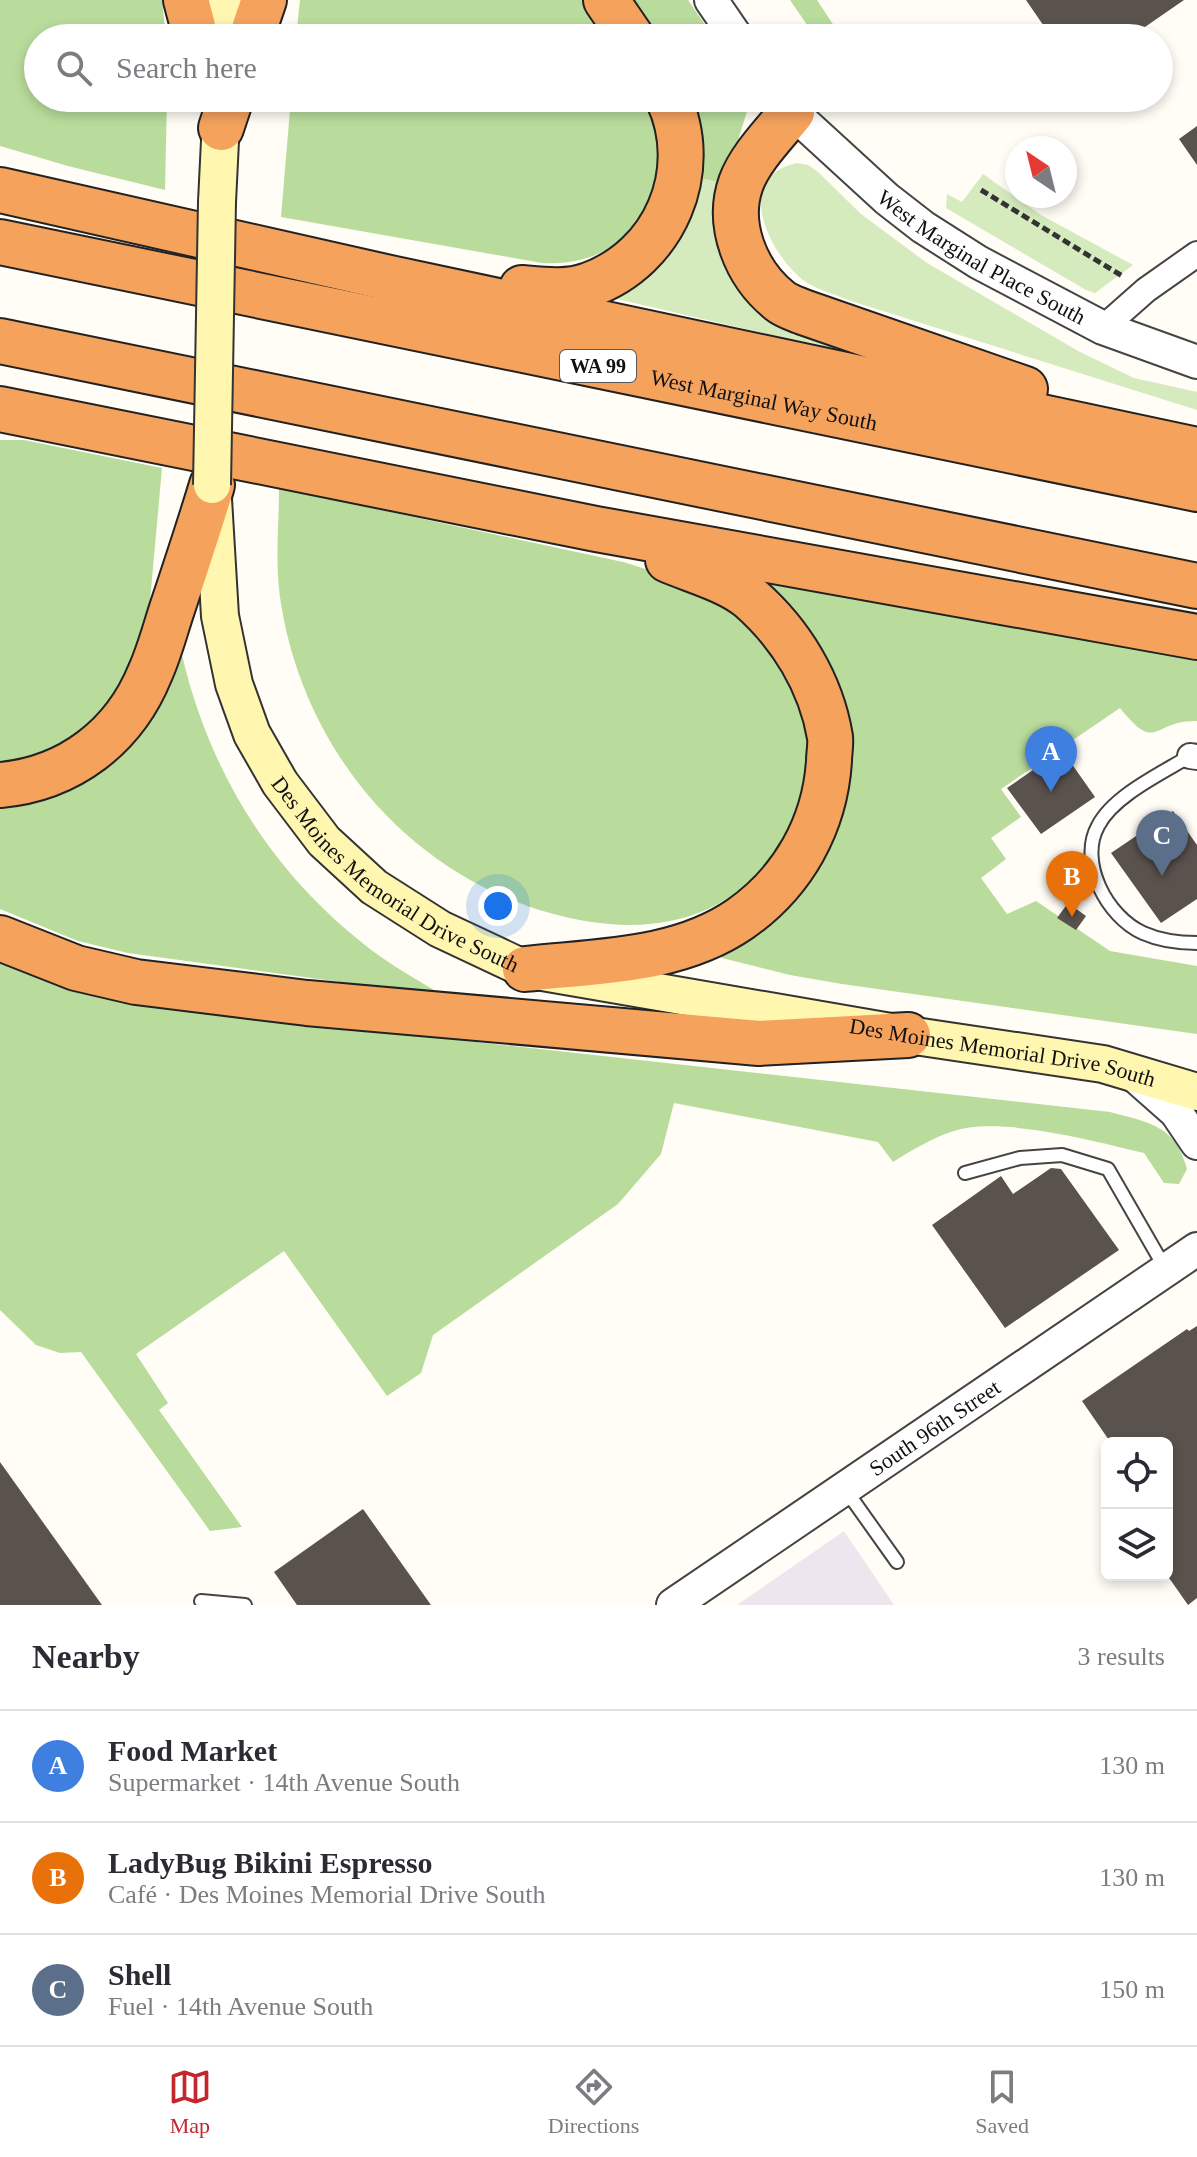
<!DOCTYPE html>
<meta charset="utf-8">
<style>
:root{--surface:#fff;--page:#f7f7f7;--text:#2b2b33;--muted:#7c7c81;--line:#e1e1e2;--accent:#c4262e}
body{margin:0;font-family:Georgia,serif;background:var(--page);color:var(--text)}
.controls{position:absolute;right:24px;bottom:24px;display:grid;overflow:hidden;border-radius:12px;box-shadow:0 4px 12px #0003}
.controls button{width:72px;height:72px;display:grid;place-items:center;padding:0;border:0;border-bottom:2px solid var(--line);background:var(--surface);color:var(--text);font:40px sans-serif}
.compass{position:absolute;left:1005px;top:136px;width:72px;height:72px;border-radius:50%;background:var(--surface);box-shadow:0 4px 12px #0003;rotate:325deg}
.you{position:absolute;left:498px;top:906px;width:28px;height:28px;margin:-20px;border:6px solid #fff;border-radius:50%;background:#1a73e8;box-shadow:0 0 0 12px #1a73e833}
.badge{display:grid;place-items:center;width:52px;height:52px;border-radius:50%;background:var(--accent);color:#fff;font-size:26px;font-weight:700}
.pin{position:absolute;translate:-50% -66px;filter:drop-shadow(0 2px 4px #0008)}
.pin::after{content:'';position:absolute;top:42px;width:28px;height:24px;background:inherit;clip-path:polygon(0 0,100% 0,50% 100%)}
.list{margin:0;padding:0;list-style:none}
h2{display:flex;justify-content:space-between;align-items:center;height:104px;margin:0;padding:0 32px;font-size:34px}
h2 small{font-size:26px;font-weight:400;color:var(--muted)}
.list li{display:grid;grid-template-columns:52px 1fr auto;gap:24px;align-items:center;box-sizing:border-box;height:112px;padding:0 32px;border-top:2px solid var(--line)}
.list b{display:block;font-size:30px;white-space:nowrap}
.list p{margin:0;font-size:26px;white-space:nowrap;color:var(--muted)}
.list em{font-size:26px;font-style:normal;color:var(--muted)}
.icon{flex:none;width:44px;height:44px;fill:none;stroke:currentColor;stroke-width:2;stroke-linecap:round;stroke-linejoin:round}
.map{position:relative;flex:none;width:1197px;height:1605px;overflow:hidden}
.search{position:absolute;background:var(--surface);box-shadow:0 4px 12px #0003;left:24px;right:24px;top:24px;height:88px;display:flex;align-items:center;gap:20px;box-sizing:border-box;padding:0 28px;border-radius:44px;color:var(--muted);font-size:30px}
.sheet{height:440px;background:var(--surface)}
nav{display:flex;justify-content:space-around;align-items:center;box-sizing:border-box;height:112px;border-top:2px solid var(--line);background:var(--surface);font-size:22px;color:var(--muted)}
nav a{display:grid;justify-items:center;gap:4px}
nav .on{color:var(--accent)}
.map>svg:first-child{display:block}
</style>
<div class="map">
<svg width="1197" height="1605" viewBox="0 0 1197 1605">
<rect width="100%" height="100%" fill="#fffdf5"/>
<path fill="#eee6ef" d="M844 1531 894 1605H737Z"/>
<path fill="#d5ebbd" d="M797 163 808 165 817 171 861 214 927 263 1080 352 1134 378 1197 392V410L848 300C834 294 815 289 803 280 768 252 732 177 797 163Z
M983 174 1041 215 1133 265 1095 293 1086 290 946 208 947 194 962 202Z
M698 178 725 183 722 219 866 357 613 298 611 296Z"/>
<path fill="#b9dc9c" d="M0 0H162L166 38H38V98H167L165 190 68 166 0 146Z
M300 0H584L610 38H296Z
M630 0H688L714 38H656Z
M790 0H817L842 38H816Z
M291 98H651C655 116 664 139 664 158 664 167 658 179 655 188 639 240 596 266 542 263L281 217Z
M693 98H751L725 183 698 178C701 151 704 123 693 98Z
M0 440H24L162 468 147 634 133 675 80 735 39 756 0 764Z
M279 488 623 562C664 574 715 594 747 623 777 650 800 692 809 731 811 745 809 760 807 773 799 830 766 879 714 906 662 932 604 928 550 913 404 872 301 745 280 597 275 561 279 524 279 488Z
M756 576 1197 658V721C1151 720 1158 755 1120 708L1001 789 1021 817 991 838 1006 859 981 878 1007 914 1036 901 1110 951 1197 966V1034L842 984 790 975 722 958 717 953 765 923 838 687C820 640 793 609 756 576Z
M182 655C211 779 278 882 381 957 401 971 423 983 444 996L128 953 78 941 0 909V806C72 803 133 757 166 695 173 683 177 668 182 655Z
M0 962 43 980 187 1010 1110 1112C1150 1123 1175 1125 1187 1169L1179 1184 1164 1183 1144 1153C1094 1141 1001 1116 954 1131 932 1138 912 1150 893 1162L878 1142 674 1103 661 1154 618 1204 433 1335 421 1373 387 1396 284 1251 136 1354 168 1403 159 1410 242 1527 210 1531 81 1352 60 1353 36 1345 0 1310Z"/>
<path fill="#5a524d" d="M1026 0H1184L1129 38H1052Z
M1197 126V165L1179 139Z
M1062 750 1095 797 1041 834 1007 788Z
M1173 811 1197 845V899L1161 923 1111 853Z
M1068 903 1086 916 1076 930 1057 918Z
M1051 1168 1061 1169 1119 1250 1005 1328 932 1225 1001 1176 1013 1194Z
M1197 1326V1598L1188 1605 1167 1575V1443H1111L1082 1401 1187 1329 1189 1331Z
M0 1462 102 1605H0Z
M363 1509 431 1605H297L274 1572Z"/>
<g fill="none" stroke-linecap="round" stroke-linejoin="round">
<defs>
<path id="service" d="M1190 756C1162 773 1113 796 1098 826 1078 862 1107 917 1143 933 1161 941 1178 943 1197 943
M965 1173 1020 1158 1062 1155 1108 1169 1165 1268
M845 1489 897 1562
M201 1601 245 1605"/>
<path id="minor" d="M1103 328 1146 290 1197 254
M1190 756 1197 757"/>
<g id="tertiary">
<path d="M711 0 737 38"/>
<path id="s1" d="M781 98 792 112 887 199 923 227 978 262 1103 328 1197 362"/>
<path d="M1133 1074 1176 1112 1197 1143"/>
<path id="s2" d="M673 1605 1197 1249"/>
</g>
<g id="secondary">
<path d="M223 38 224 0"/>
<path d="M217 202 222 100"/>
<path id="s3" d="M213 499 220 616 234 684 252 734 280 783 324 841 374 887 440 929 525 969 908 1035 1103 1064 1197 1092"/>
</g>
<g id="motorway">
<path d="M186 0 196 38"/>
<path d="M606 0 632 38"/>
<path d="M251 38 264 0"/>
<path d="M792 112C775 133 750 158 741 183 726 225 746 274 780 301 786 306 796 309 803 312L1025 389"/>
<path d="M221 128 231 98"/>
<path d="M0 190 385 277 1197 450"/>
<path id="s4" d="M0 242 1197 489"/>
<path d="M522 288C544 290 568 293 589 285 665 258 702 171 668 98"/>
<path d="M0 341 1197 586"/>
<path d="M0 409 596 529 1197 637"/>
<path d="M0 785C69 779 124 737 150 673 160 651 166 626 174 603 187 564 200 525 212 485"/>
<path d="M0 938 76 968 136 982 307 1003 759 1043 908 1035"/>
<path d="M525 969C597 961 678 962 740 919 793 882 825 825 829 761 829 753 831 745 830 737 821 683 791 634 750 598 728 580 694 571 668 560"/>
</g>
</defs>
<use href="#service" stroke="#444" stroke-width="16"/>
<use href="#minor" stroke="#444" stroke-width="28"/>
<use href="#tertiary" stroke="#444" stroke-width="36"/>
<use href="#secondary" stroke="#333" stroke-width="40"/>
<use href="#motorway" stroke="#222" stroke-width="48"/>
<path stroke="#333" stroke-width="5" stroke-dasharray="8 4" stroke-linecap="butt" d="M981 190 1124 277"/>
<use href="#service" stroke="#fff" stroke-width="12"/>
<use href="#minor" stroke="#fff" stroke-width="24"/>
<use href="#tertiary" stroke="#fff" stroke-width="32"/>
<use href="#secondary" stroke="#fff6b0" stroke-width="36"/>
<use href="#motorway" stroke="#f5a25d" stroke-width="44"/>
<defs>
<path id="secondary-bridge" d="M212 485 217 202"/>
</defs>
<use href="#secondary-bridge" stroke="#333" stroke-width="40" stroke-linecap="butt"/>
<use href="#secondary-bridge" stroke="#fff6b0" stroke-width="36"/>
</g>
<g text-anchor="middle" stroke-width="8" stroke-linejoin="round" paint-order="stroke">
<rect fill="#fff" stroke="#585858" stroke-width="2" x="560" y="350" width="76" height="32" rx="6"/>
<g font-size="20" font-weight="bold" fill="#111">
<text x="598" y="373">WA 99</text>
</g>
<g font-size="22" fill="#111" stroke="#fff">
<text dy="8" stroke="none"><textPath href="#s1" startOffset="258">West Marginal Place South</textPath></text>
<text dy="8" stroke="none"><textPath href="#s4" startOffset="780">West Marginal Way South</textPath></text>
<text dy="8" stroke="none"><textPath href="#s3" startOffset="446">Des Moines Memorial Drive South</textPath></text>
<text dy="8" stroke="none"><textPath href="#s3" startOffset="1094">Des Moines Memorial Drive South</textPath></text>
<text dy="8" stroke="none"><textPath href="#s2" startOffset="316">South 96th Street</textPath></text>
</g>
</g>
</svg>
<div class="controls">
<button><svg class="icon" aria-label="locate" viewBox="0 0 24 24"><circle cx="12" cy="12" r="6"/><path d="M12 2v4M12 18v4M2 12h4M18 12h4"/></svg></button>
<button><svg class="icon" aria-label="layers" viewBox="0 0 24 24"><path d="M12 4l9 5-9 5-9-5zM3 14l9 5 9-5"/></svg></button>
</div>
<svg class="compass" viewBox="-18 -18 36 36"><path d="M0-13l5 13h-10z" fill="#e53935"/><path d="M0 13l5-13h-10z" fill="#7c7c81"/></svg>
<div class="you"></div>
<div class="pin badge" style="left:1051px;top:792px;background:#3f7fe0">A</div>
<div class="pin badge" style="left:1072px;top:917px;background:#e8710a">B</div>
<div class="pin badge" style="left:1162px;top:876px;background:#5c6f8a">C</div>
<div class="search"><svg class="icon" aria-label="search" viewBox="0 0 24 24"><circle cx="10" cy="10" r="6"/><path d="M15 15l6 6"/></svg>Search here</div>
</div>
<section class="sheet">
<h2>Nearby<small>3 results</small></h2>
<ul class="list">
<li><span class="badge" style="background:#3f7fe0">A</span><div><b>Food Market</b><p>Supermarket · 14th Avenue South</p></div><em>130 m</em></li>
<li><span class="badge" style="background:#e8710a">B</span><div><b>LadyBug Bikini Espresso</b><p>Café · Des Moines Memorial Drive South</p></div><em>130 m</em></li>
<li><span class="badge" style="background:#5c6f8a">C</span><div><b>Shell</b><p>Fuel · 14th Avenue South</p></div><em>150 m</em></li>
</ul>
</section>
<nav>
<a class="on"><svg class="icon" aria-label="map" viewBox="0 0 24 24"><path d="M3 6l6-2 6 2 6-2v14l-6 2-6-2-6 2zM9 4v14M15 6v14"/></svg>Map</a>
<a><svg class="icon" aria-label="directions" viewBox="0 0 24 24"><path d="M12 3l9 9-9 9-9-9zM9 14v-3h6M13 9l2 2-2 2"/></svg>Directions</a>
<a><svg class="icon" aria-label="saved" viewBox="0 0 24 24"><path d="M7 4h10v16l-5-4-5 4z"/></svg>Saved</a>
</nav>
